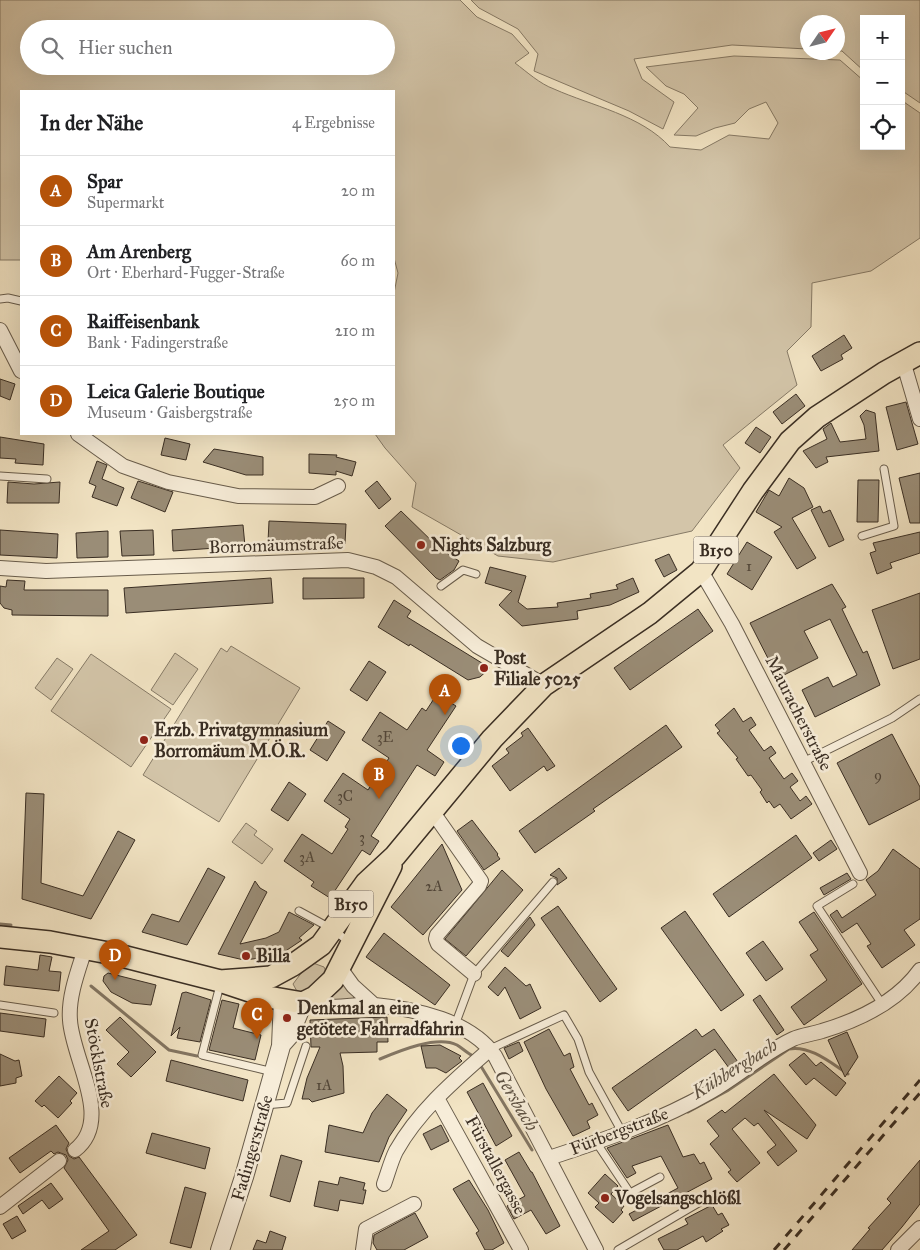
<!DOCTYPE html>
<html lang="de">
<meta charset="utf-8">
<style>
:root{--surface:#fff;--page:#f6f6f6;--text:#202124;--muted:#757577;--line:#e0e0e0;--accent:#b45309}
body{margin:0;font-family:"IM FELL Great Primer",serif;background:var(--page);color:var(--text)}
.controls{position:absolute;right:15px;top:15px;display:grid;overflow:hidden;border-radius:0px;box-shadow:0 5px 20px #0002}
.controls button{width:45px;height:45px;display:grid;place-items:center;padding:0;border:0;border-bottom:1px solid var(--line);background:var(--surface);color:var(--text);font:25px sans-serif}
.compass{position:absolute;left:800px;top:15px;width:45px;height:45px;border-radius:50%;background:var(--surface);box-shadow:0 5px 20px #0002;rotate:55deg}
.you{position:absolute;left:460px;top:745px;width:18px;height:18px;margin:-12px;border:4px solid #fff;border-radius:50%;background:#1a73e8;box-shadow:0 0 0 8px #1a73e833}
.badge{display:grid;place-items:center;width:32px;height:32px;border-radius:50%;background:var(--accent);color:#fff;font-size:16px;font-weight:700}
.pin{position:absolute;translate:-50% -41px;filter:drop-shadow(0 1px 2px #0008)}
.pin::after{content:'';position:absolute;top:26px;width:18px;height:15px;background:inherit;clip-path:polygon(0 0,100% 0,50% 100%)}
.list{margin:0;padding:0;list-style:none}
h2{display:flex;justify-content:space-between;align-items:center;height:65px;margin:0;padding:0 20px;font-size:21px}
h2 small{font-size:16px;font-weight:400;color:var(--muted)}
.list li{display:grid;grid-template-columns:32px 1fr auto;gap:15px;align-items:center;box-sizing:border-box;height:70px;padding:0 20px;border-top:1px solid var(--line)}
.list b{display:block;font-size:19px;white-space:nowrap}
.list p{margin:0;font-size:16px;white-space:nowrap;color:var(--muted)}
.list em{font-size:16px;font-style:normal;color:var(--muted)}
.icon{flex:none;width:28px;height:28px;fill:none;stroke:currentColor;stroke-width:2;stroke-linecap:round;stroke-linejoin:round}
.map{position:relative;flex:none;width:920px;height:1250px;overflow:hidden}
.search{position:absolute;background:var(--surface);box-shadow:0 5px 20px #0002;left:20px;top:20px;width:375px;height:55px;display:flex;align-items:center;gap:12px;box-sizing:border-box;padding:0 18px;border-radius:28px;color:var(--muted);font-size:19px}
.panel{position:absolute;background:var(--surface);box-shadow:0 5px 20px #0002;left:20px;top:90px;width:375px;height:345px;border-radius:0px}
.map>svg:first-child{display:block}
</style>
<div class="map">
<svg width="920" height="1250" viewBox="0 0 920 1250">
<rect width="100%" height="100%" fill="#f2e4c4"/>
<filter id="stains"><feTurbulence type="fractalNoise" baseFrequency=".004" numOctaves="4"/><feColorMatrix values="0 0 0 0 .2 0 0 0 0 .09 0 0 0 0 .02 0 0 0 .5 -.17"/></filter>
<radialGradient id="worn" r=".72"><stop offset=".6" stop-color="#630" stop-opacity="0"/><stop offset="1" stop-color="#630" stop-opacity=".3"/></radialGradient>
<path fill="#d3c5a9" stroke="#867a66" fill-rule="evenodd" d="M0 0H460L477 17 512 34 529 53 515 63C527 72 540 84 554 89 592 106 641 115 670 147L701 150 729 135 769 139 778 123 766 102 749 109 735 123 715 128 696 136 674 135 698 108 684 94 666 86 646 67 734 56 840 60 864 81V146H901V100L920 113V238L871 271 812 283 811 327 787 351 797 385 723 445 740 468 692 531 553 562 498 556 412 507 416 483 385 448 375 434H394V293L398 273 394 258V91H21V260H0ZM29 29H386V66H29Z
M471 0H920V103L901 90V19H864V71L842 51H838V22H808L807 49 732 45 634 59 642 79 674 102 663 129 629 111 534 71 538 54 518 29 479 8Z
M231 646 300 688 219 822 143 775 221 648 227 652Z
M175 653 198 669 173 705 151 690Z
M91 654 171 709 131 767 51 711Z
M57 658 73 669 51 700 35 688Z
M246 823 257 831 254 835 273 849 262 864 232 842Z
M313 963 324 967 328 976 299 995 293 984 302 972Z
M340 980 354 996 352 1002 325 1001Z"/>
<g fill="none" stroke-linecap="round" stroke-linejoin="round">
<path stroke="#837663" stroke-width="3" d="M0 924 11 925
M91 986 169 1050 197 1056
M380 1059C399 1051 437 1035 457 1045 462 1048 467 1053 473 1056
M479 1063 532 1150
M688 1112 727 1091 789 1049C810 1045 831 1063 848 1074"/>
</g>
<path fill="#9a8d77" stroke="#3a2e23" d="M844 335 852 348 841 355 843 359 821 371 812 356Z
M0 379 15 384 10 400 0 396Z
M796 394 805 406 782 424 773 412Z
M906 402 918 444 897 450 886 407Z
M866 410 875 413 879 451 826 457 828 462 816 468 803 451 827 439 823 429 831 423 840 442 866 439 864 425 860 416Z
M756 427 771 437 760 453 745 443Z
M0 437 44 444 43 465 15 463 16 459 0 458Z
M165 438 190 444 186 460 161 455Z
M214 449 263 457V475H246L203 462Z
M309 454 337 455 336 457 356 462 352 476 336 471V475L309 473Z
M97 461 107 465 102 479 124 488 117 506 92 497 96 486 89 483Z
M920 473V523H910L899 478Z
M789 478 804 488 813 507 792 518 816 558 797 569 774 532 782 527 756 512 769 490 779 496Z
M858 480H879L878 522H857Z
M138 481 173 492 165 512 131 498Z
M377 481 391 499 379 509 365 491Z
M8 482 34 484 60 482 59 503H7Z
M820 506 823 513 830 510 844 540 829 547 811 510Z
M401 511 439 548 459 561 454 570 440 580 436 578 385 526Z
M269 521 346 524 345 544 268 542Z
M243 525 245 546 173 551 172 530Z
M0 530 58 534 57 558 0 555Z
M153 530 154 555 122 556 120 531Z
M108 531V557L77 558 76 533Z
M920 532V553L890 563 892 568 877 574 870 553 876 551 873 543Z
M747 542 772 557 752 590 727 574Z
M669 554 677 570 664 577 655 560Z
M490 567 526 576 518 602 527 609 558 607 557 603 591 598 590 594 618 589 616 585 633 578 639 592 610 605 577 611 578 619 522 626 499 605 512 591 485 583Z
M271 578 273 603 126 613 124 588Z
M303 578H364V598L303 599Z
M7 580 25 581 24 590H108V616L12 615V610L4 608 0 603V586L6 587Z
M832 584 846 607 842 609 863 653 867 651 880 685 815 717 802 690 828 677 833 687 857 675 830 619 804 631 818 658 778 678 750 623Z
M920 593V659L893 669 872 610Z
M394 600 411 611 407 617 490 668 480 677 468 680 410 644 409 646 378 627Z
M698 609 713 631 630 690 614 668Z
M369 661 386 672 367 701 350 690Z
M437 694 456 706 427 750 444 762 435 776 417 765 371 836 379 841 370 855 362 850 330 898 311 886 314 882 284 861 302 834 332 854 348 829 345 827 350 819 324 801 343 773 368 790 389 758 362 740 380 712 407 730 422 708 426 711Z
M734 708 743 722 751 717 756 725 749 730 764 751 771 746 776 753 769 758 784 779 792 773 798 781 790 787 800 801 806 796 812 804 791 819 780 804 774 808 769 801 767 803 760 792 762 790 751 775 748 776 736 759 738 758 717 733 720 731 715 725Z
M328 721 345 732 327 761 310 750Z
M666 725 682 747 593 809 595 811 535 853 519 831Z
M528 728 555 766 547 771 544 766 510 791 492 766 509 753 506 749 523 736 521 733Z
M892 734 920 787V799L869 825 837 763Z
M289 782 306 794 288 821 271 810Z
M26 793 44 794 41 883 83 896 118 831 135 840 91 919 22 899Z
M472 820 498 854 497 855 500 859 484 870 457 831Z
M796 835 812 858 729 917 713 894Z
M831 840 837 849 819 861 813 853Z
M442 844 462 890 423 935 391 907Z
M893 849 920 869V919L904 930 915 945 882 968 867 946 871 944 857 923 842 933 830 915 837 910 842 918 876 895 866 880 878 871Z
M208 868 225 877 187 945 142 932 152 914 179 922Z
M559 868 567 878 557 885V878L550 875Z
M502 870 523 890 466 956 445 939Z
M847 873 851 879 824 895 820 888Z
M255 881 260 888 267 892 240 944 266 938 279 932 289 912 314 925 299 938 302 940 284 952 269 957 244 960 218 954Z
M558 906 617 989 600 1002 541 918Z
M685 911 744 995 721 1011 661 928Z
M814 912 862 984 804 1025 791 1007 827 980 810 955 818 950 799 922Z
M530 917 535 925 508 957 501 951Z
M384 933 450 985 435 1005 366 957Z
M763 941 783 969 766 981 746 953Z
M40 955 52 957 49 971 61 972 59 991 4 985 6 966 38 970Z
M505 967 526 986 530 984 541 1008 520 1019 505 987 498 996 488 987Z
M108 973 156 985 151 1005 132 1003 111 992 103 981 104 976Z
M186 992 211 1000 200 1042 177 1038 180 1027 171 1036 182 993Z
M760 995 784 1030 777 1035 753 1000Z
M222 1000 239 1004 233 1028 261 1035 255 1060 209 1050Z
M0 1013 46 1019 44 1037 0 1031Z
M120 1017 156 1052 131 1077 117 1064 129 1052 106 1030Z
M387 1017 388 1042H377V1052L340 1053 343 1066 344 1093 312 1102 309 1099H302L307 1078 320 1047H311L310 1020Z
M549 1029 564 1056 570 1053 574 1067 570 1069 589 1105 592 1103 598 1115 587 1121 590 1128 573 1136 546 1089 524 1042Z
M696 1029 702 1037 714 1029 738 1062 729 1068 715 1049 628 1111 612 1088Z
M847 1032 858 1057 845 1077 828 1040Z
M519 1042 523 1051 509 1059 504 1048Z
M440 1045 461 1056 459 1058 462 1061 446 1073 436 1068H426L421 1046Z
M804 1053 816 1066 821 1062 846 1083 836 1096 814 1078 806 1085 789 1065Z
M0 1054 15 1061 19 1060 22 1076 16 1078V1083L0 1086Z
M171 1060 248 1080 243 1101 166 1081Z
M774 1074 816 1125 807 1139 764 1110 797 1151 778 1166 767 1152 776 1145 758 1123 754 1126 745 1118 732 1129 760 1163 737 1182 728 1172 731 1170 710 1144 719 1136 707 1121 722 1110 725 1113Z
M59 1076 77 1093 70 1101 72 1103 58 1118 44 1105 42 1107 35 1101Z
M483 1083 512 1136 496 1146 467 1092Z
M387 1094 407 1110 389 1137 379 1162 325 1152 329 1125 363 1133 372 1113Z
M56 1125 69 1143 66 1149 69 1156 74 1159 79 1157 137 1235 115 1250H81L109 1231 64 1168 68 1160 66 1155 58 1152 54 1154 51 1151 20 1173 9 1158Z
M441 1125 449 1141 431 1150 423 1134Z
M668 1125 683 1157 694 1154 700 1164 704 1162 712 1179 633 1221 629 1214 678 1188 661 1156 632 1166 636 1173 627 1178 607 1148Z
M152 1133 210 1148 205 1169 146 1153Z
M519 1152 531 1172H532L560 1226 546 1234 531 1210 514 1219 507 1206 525 1196 505 1160Z
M281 1155 302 1161 290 1202 270 1196Z
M920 1160V1204L902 1227 882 1250H852L870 1229 868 1228 891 1203 887 1199Z
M605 1174 618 1186 611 1194 624 1206 621 1210 623 1212 613 1223 595 1207 599 1203 588 1193Z
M340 1177 365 1183 363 1190H366L363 1204 340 1200 338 1211 314 1206 319 1181 338 1185Z
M469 1180 488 1210 504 1243 492 1250H485L476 1233 479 1231 453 1189Z
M51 1183 63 1199 49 1209 42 1200 23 1214 18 1206Z
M185 1187 206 1193 191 1248 170 1243Z
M712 1205 718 1215 722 1213 729 1225 721 1229 723 1231 706 1242 703 1236 677 1250H664L658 1239 688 1224 685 1219Z
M415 1213 428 1237 404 1250H377L373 1243 374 1235Z
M17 1216 26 1231 12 1239 3 1224Z
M270 1231 286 1237 282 1250H253L257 1240 266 1243Z"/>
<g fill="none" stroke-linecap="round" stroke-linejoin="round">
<defs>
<path id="service" d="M0 299 8 298 21 301
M0 476 47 479
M862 536 894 526 884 469
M441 586 463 570 476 574
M803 762 892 718 920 699
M853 884 817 906 882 1004
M299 911 334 930 350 943
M220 985 202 1055 273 1072
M0 1005 54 1013
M455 1025 474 974 553 882
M490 1049 564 1015 578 1039 589 1072 622 1132
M265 1105 287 1103 306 1046
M596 1142 630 1193 660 1177
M618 1250 707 1198"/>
<path id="minor" d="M0 330 21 371
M903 361 920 419
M78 434 123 466 168 482 238 496 315 497 338 486
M0 568 46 571 348 560 376 567 396 577 477 646 544 685
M701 571 732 624 860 873
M432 811 481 881 479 886 437 935 436 939 438 944 474 974
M340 968 353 986 374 1005
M303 1003C327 1012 351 1003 375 1005 416 1009 471 1021 495 1056L596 1250
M437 1098 521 1250
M75 1150C114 1120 72 1059 70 1020 68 997 78 971 85 949
M549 1158C604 1140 660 1121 710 1092 738 1076 763 1053 793 1039 802 1035 813 1034 822 1031 859 1020 897 1002 920 970
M384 1184C388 1173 391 1161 396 1151 419 1110 456 1079 490 1049
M0 1207 59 1161
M363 1250 366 1229 414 1204
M898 1250 920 1228"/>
<path id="tertiary" d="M281 1045 289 1036 303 1003
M220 1250 244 1177 281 1046 283 999"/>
<path id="primary" d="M0 937 50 942 114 954 220 981 268 997 303 1003 315 997 333 980 391 866
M220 981 271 977 293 965 321 945 366 883 395 856 492 739 544 685 650 613 701 571 753 491 790 441 817 417 884 373 920 353"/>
</defs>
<use href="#service" stroke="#685c4b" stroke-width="9"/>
<use href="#minor" stroke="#685c4b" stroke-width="16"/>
<use href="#tertiary" stroke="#685c4b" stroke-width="20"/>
<use href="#primary" stroke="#3a2e23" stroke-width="24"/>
<use href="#service" stroke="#f7edd9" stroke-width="7"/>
<use href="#minor" stroke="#f7edd9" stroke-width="14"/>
<use href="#tertiary" stroke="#f7edd9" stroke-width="18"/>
<use href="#primary" stroke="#f2e4c4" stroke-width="21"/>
<path stroke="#3a2e23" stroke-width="3" stroke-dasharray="9 9" stroke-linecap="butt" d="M774 1250 920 1080
M784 1250 920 1093"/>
</g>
<g fill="#8f2418" stroke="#f7edd9" stroke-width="2">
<circle cx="421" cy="545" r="5"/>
<circle cx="484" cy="668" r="5"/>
<circle cx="144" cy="740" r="5"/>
<circle cx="246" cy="956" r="5"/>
<circle cx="287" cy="1018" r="5"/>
<circle cx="605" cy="1198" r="5"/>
</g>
<g text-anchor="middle" stroke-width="5" stroke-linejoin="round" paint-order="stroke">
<g font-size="15" fill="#524638">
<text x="749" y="571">1</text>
<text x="385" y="742">3E</text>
<text x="878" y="780">9</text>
<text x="345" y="801">3C</text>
<text x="362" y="842">3</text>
<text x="307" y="862">3A</text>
<text x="434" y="891">2A</text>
<text x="324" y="1090">1A</text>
</g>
<g fill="#f7edd9" stroke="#73675a" stroke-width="1">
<rect x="693.5" y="536.5" width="45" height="27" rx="4"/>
<rect x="328.5" y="890.5" width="45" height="27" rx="4"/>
</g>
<g font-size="16" font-weight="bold" fill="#3a2e23">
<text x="716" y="556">B150</text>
<text x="351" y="910">B150</text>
</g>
<g font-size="18" fill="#3a2e23" stroke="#f7edd9">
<text transform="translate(276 545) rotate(-2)" y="6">Borromäumstraße</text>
<text transform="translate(799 713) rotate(63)" y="6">Mauracherstraße</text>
<text transform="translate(99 1063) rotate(79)" y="6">Stöcklstraße</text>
<text transform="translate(619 1131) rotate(-21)" y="6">Fürbergstraße</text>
<text transform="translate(252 1148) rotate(-74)" y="6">Fadingerstraße</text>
<text transform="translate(496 1165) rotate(62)" y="6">Fürstallergasse</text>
</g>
<g font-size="18" font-weight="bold" fill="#3a2e23" stroke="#f7edd9" text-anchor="start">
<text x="431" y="551">Nights Salzburg</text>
<text x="494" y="664">Post<tspan x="494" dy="21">Filiale 5025</tspan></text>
<text x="154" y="736">Erzb. Privatgymnasium<tspan x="154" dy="21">Borromäum M.Ö.R.</tspan></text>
<text x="256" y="962">Billa</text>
<text x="297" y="1014">Denkmal an eine<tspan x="297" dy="21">getötete Fahrradfahrin</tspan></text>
<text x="615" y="1204">Vogelsangschlößl</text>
</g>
<g font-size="19" font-style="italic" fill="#5e5243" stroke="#f7edd9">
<text transform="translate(734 1068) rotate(-32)" y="7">Kühbergbach</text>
<text transform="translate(517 1100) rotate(59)" y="7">Gersbach</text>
</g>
</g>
<rect width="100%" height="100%" filter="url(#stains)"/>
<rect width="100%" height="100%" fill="url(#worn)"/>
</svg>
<div class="controls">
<button>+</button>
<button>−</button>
<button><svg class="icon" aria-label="locate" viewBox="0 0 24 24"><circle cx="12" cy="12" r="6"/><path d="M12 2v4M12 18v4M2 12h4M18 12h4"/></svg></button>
</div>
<svg class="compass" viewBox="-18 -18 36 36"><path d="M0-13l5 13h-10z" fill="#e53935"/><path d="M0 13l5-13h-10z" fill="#757577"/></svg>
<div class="you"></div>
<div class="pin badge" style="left:445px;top:715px">A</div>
<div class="pin badge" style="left:379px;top:799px">B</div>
<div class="pin badge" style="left:257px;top:1039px">C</div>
<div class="pin badge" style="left:115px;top:980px">D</div>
<div class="search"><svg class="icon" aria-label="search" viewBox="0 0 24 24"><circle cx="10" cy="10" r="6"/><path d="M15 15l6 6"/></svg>Hier suchen</div>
<section class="panel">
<h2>In der Nähe<small>4 Ergebnisse</small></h2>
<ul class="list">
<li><span class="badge">A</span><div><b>Spar</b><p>Supermarkt</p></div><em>20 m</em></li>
<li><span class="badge">B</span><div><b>Am Arenberg</b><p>Ort · Eberhard-Fugger-Straße</p></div><em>60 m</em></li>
<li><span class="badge">C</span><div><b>Raiffeisenbank</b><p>Bank · Fadingerstraße</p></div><em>210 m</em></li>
<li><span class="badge">D</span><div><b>Leica Galerie Boutique</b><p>Museum · Gaisbergstraße</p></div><em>250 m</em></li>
</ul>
</section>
</div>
